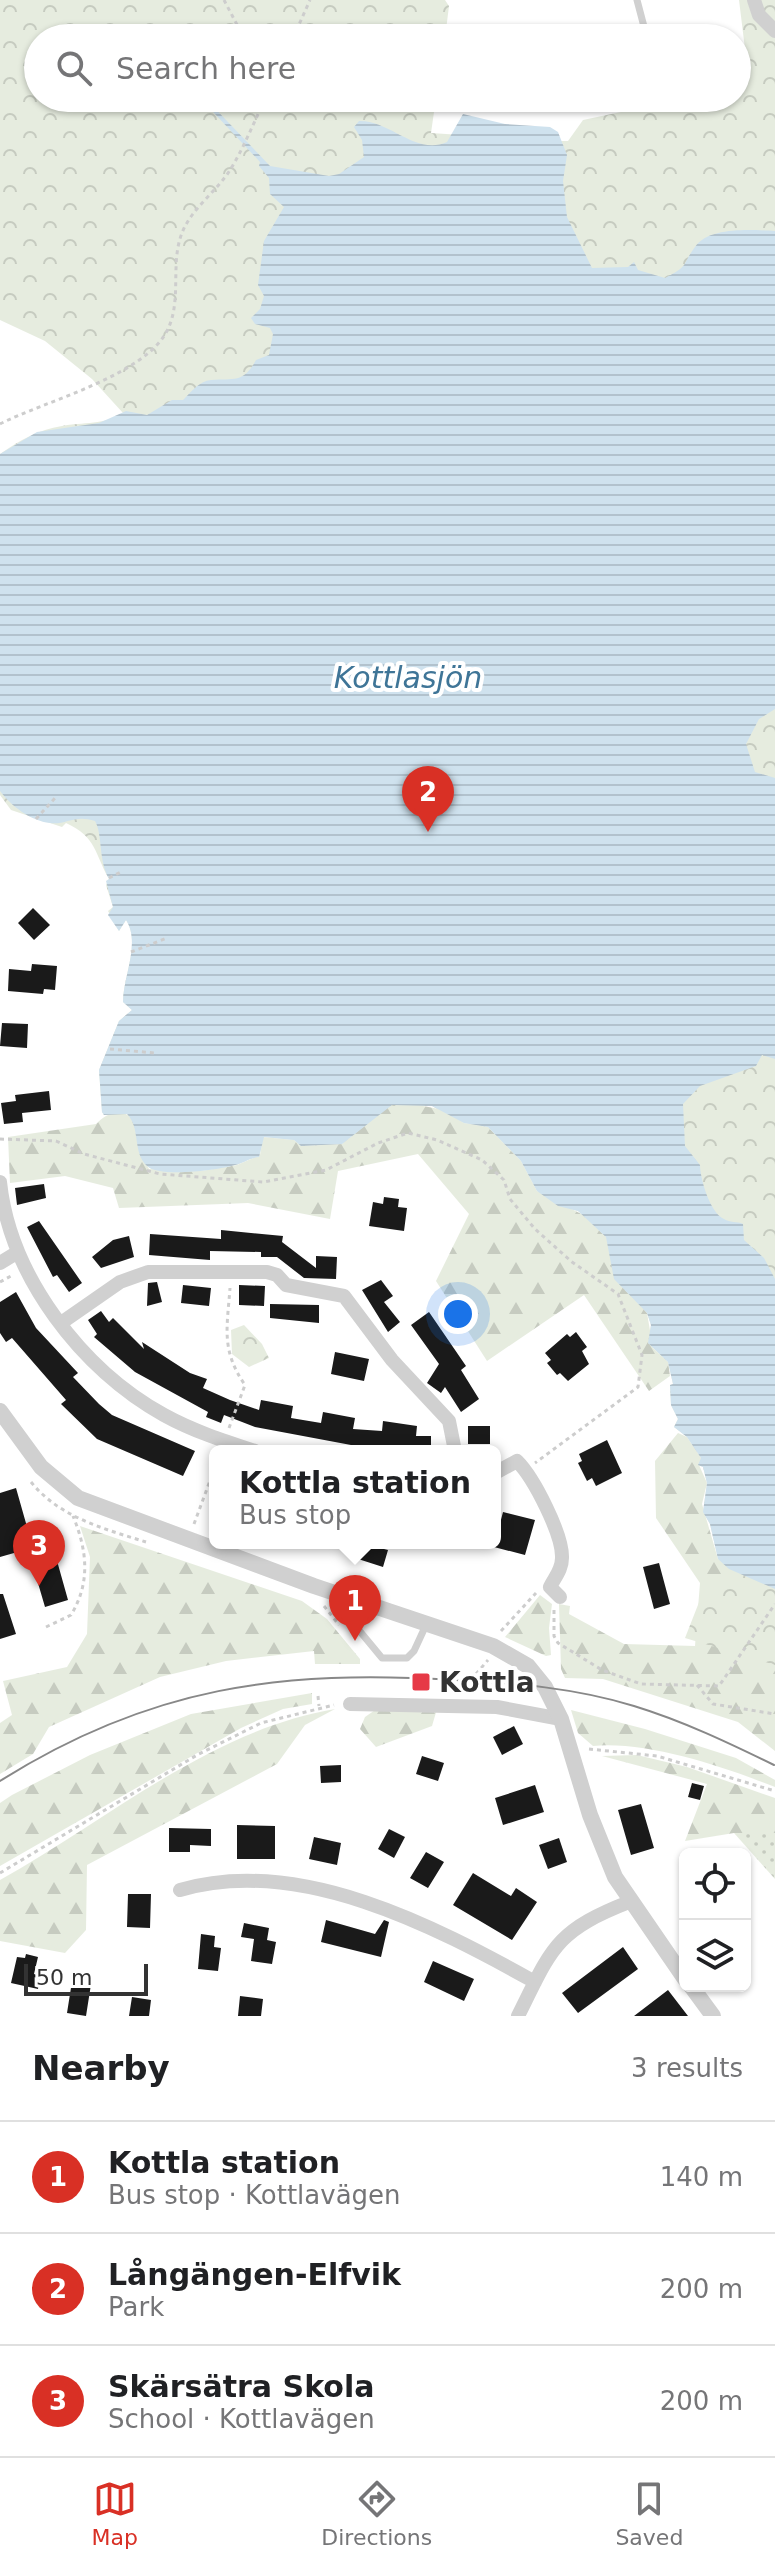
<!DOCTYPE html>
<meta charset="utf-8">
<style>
:root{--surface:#fff;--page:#f2f2f2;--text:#202124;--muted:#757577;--line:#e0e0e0;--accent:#d93025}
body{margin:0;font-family:"DejaVu Sans",sans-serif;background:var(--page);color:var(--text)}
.controls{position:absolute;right:24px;bottom:24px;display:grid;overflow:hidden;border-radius:12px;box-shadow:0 2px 6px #0004}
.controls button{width:72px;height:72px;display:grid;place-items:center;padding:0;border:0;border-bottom:2px solid var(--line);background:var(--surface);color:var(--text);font:40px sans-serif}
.scale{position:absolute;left:24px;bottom:20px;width:124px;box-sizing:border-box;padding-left:8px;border:4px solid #333;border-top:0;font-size:22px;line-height:28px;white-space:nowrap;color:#333;-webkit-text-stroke:6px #fff;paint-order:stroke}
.you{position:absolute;left:458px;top:1314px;width:28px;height:28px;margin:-20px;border:6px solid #fff;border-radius:50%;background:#1a73e8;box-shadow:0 0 0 12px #1a73e833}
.badge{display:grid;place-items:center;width:52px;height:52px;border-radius:50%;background:var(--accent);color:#fff;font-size:26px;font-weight:700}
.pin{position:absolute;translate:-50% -66px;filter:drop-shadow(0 2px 4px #0008)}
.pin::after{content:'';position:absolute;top:42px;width:28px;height:24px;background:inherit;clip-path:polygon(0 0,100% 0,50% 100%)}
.popup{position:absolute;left:209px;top:1445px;width:292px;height:104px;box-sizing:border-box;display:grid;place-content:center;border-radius:12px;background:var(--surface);filter:drop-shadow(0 2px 6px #0005);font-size:26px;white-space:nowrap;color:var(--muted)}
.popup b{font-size:30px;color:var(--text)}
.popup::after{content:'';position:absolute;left:50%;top:100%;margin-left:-16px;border:16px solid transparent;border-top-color:var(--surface)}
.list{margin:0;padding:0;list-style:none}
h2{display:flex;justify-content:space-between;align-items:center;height:104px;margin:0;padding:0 32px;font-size:34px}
h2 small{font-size:26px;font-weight:400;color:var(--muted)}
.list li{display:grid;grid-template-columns:52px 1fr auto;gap:24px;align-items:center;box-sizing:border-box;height:112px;padding:0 32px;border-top:2px solid var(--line)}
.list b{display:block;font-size:30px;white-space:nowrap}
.list p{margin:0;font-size:26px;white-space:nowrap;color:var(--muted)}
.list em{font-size:26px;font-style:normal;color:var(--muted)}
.icon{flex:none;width:44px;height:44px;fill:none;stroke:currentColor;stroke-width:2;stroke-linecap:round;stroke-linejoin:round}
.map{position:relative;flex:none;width:775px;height:2016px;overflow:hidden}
.search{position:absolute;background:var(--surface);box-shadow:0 2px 6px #0004;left:24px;right:24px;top:24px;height:88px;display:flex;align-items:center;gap:20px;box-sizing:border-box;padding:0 28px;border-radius:44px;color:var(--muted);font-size:30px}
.sheet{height:440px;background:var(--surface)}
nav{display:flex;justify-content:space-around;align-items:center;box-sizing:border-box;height:112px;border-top:2px solid var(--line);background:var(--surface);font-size:22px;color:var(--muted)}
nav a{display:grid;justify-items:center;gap:4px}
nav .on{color:var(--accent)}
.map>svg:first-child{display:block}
</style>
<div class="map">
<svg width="775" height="2016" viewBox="0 0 775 2016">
<defs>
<pattern id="grass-dots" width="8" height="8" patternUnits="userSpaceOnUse" patternTransform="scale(2)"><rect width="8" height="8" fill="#e6ecdf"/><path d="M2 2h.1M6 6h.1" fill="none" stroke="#c6cbc0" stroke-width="1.8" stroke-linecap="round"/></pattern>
<pattern id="forest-firs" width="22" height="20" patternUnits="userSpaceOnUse" patternTransform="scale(2)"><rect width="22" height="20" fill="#e6ecdf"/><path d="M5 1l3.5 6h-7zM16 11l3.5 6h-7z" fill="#c6cbc0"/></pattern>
<pattern id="park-crowns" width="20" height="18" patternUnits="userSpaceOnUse" patternTransform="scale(2)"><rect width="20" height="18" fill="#e6ecdf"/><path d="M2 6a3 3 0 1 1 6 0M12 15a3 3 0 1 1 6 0" fill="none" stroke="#c6cbc0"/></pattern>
<pattern id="water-rules" width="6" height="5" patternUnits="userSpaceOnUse" patternTransform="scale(2)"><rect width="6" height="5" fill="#cfe2ee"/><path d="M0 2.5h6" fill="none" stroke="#b2c2cd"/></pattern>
</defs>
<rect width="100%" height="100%" fill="#fff"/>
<path fill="url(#grass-dots)" d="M734 1833H775V1879Z"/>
<path fill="url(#forest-firs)" d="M418 1105 444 1110 464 1123 488 1127 521 1161 537 1191 589 1218 606 1237 610 1264 647 1313 653 1348 668 1362 670 1376 649 1391 584 1295 487 1361 436 1281 469 1214 418 1154 338 1171 330 1219 248 1203 119 1208 113 1188 65 1176 10 1183 8 1137 96 1124C106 1113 121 1107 133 1119L139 1150 149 1169 201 1171 237 1165 260 1155 263 1137 294 1140 301 1146 342 1144 388 1106Z
M678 1433 687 1437 701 1458 699 1465 707 1483 702 1504 718 1559 775 1589V1751L738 1722 603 1679 565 1678 561 1669 559 1604 570 1606 569 1614 624 1644 695 1646 700 1583 656 1518 655 1461Z
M80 1526 302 1601 327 1619 360 1659V1664H315L314 1651 226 1661 160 1677 49 1727 33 1754 0 1774V1723L12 1715 3 1681 67 1667 87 1634 90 1557Z
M540 1595 552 1604 549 1628 551 1655 546 1656 505 1637Z
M312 1693V1704L283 1709 241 1728 0 1866V1803L12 1795 90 1755 191 1714Z
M378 1708 437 1709 432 1726 376 1747 360 1729 365 1717Z
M335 1709 305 1725 277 1764 87 1865 86 1930 65 1953 0 1941V1880C108 1820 210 1730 335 1709Z
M571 1710 645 1729 736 1758 775 1780V1787C724 1767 648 1741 593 1746L578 1733Z
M637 1755 687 1767 775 1798V1833H734L685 1841 707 1784 602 1756Z"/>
<path fill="url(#park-crowns)" d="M0 0H445L449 6 445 38H38V98H436L431 133 550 141H568L583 120 668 102V98H737V52L745 49 739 0H775V1665L685 1638 705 1587 730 1570 718 1559 710 1524 703 1512 707 1483 703 1467 698 1465 701 1458 687 1437 674 1427 678 1419 671 1405 670 1385 673 1384 668 1362 648 1343 651 1325 647 1313 614 1279 604 1244 606 1237 578 1211 558 1206 537 1191 521 1161 488 1127 464 1123 432 1106H389L342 1144 301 1146 294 1140 264 1137 259 1157C249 1157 244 1163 235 1165 218 1170 159 1178 147 1166 133 1152 140 1128 127 1113L104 1115 102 1112 99 1070 119 1021 132 1010 123 1002C123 976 141 943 126 920L119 931 108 911 113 907 106 885 109 879C95 855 97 837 66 823L62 827 11 810 0 795V454C20 440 38 430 62 426 82 422 106 425 123 413L92 379 45 341 0 320Z
M244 1325 262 1344 269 1358 249 1367 232 1354 231 1330Z"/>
<path fill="url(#water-rules)" d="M200 98H205L270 166 329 176 339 174 364 157 362 140 354 127 359 121C390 120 416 156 447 142L463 114 505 124 550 127 558 132 567 155 563 181 567 217 592 268 628 267 634 262 638 270 665 278C690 265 681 266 695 247 709 226 753 230 775 231V208V709L759 719 746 744 755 772 775 778V1077V1059L762 1055 756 1066 700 1086 683 1104 685 1146 700 1165C700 1178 710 1213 724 1219 730 1223 737 1221 743 1224L744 1240 764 1258 775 1279V1589L729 1569 718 1559 710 1524 703 1512 707 1483 703 1467 698 1465 701 1458 687 1437 674 1427 678 1419 671 1405 670 1385 673 1384 668 1362 648 1343 651 1325 647 1313 614 1279 606 1237 578 1211 558 1206 537 1191 521 1161 488 1127 464 1123 432 1106 392 1105 342 1144 301 1146 294 1140 264 1137 259 1157C249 1158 244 1163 235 1165 219 1170 159 1178 147 1166 132 1152 141 1128 127 1114L104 1115 102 1112 99 1070 119 1021 132 1010 123 1002C123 976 141 943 126 920L119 931 108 915 113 907 106 881 109 879C98 859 103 835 95 821 75 814 66 825 50 823 31 821 11 806 0 791V454L37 432 99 423 126 411 147 415 172 400H183C191 392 199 381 211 380 234 378 243 384 256 360L269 355 273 334 270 328 255 324 251 318 260 309 264 296 258 285 264 241 284 207 270 194 269 178 259 166 260 162Z"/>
<path fill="#1a1a1a" d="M33 908 50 925 34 940 18 923Z
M32 964 57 966 55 990 44 989 43 994 8 991 9 969 31 971Z
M2 1023 28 1024 27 1048 0 1046Z
M49 1091 51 1110 22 1113 23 1122 4 1124 1 1103 16 1101 15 1095Z
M44 1184 46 1198 17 1205 15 1188Z
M384 1197 399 1199 398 1207 407 1208 404 1231 369 1226 373 1202 383 1204Z
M39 1221 82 1283 69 1292 57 1275 53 1277 27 1227Z
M221 1230 283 1236 282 1242 316 1268V1256L337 1257 336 1279 304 1278 277 1257H261V1252L210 1251V1260L149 1255 150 1234 221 1239Z
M129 1236 134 1257 101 1268 92 1257 113 1240Z
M381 1280 393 1296 384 1302 400 1322 388 1332 362 1290Z
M157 1282 162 1302 147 1306 148 1283Z
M183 1285 211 1288 209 1306 181 1303Z
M239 1285 265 1286 264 1306 239 1305Z
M16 1292 36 1328 78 1373 73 1377 99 1404 112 1415 195 1451 183 1476 97 1439 61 1404 66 1400 12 1338 6 1342 0 1333V1302Z
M270 1304 319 1305V1323L270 1318Z
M101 1311 109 1322 113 1318 144 1349 142 1342 190 1373 207 1379 203 1388 230 1400 259 1410 261 1400 293 1406 291 1418 321 1423 323 1412 355 1418 353 1429 382 1431 383 1421 417 1426 416 1436H431V1451L351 1445 255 1427 224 1415 221 1423 206 1417 208 1412 135 1372 94 1337 97 1334 88 1320Z
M429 1312 466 1366 461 1370 479 1399 461 1412 445 1387 441 1393 427 1383 439 1364 411 1325Z
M576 1332 587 1347 582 1351 589 1364 568 1381 560 1373 557 1375 547 1363 551 1360 545 1353 567 1334 570 1337Z
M335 1352 369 1359 364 1381 331 1374Z
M468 1426H490V1444H468Z
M607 1440 622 1473 596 1486 592 1478 587 1481 578 1463 582 1461 579 1454Z
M16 1488 33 1548 52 1543 68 1600 45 1607 28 1549 0 1557V1493Z
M503 1512 535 1520 525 1555 494 1547Z
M360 1543 388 1550 383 1567 355 1558Z
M659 1563 670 1604 654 1609 643 1567Z
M0 1594H3L16 1634 0 1639Z
M514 1726 523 1744 502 1755 493 1737Z
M422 1756 444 1763 438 1781 416 1774Z
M341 1765V1782L321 1783 320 1766Z
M692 1783 704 1786 700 1800 688 1797Z
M535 1785 544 1812 503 1825 495 1798Z
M641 1804 654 1848 631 1855 618 1810Z
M237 1825 275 1826V1859H237Z
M169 1828 211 1829V1846L190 1845V1852H169Z
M389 1829 405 1837 394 1858 378 1849Z
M314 1837 341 1843 337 1865 309 1859Z
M559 1838 567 1862 548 1869 539 1845Z
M426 1852 444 1862 428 1888 410 1878Z
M473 1873 511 1896 516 1888 537 1902 512 1940 453 1905Z
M128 1894H151L150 1928 127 1927Z
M326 1920 375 1934 384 1920 389 1922 381 1957 321 1942Z
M244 1923 269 1928 267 1940 276 1942 272 1964 251 1961 254 1939 241 1937Z
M201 1934 215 1936 214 1947 221 1948 218 1971 198 1969Z
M623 1947 638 1969 578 2013 562 1993Z
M26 1954 38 1957 34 1974 40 1976 38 1989 11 1983 17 1957 25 1958Z
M433 1961 474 1979 464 2001 424 1982Z
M73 1975 92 1978 86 2016 67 2013Z
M668 1990 688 2016H634Z
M240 1996 263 1999 261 2016H238Z
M132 1997 151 2000 149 2016H129Z"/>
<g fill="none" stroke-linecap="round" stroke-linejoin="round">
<path stroke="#cdcdcd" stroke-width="3" stroke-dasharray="4 4" stroke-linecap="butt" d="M224 0 244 38
M293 38 310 0
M0 424C44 401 146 376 168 329 182 299 170 263 182 233 191 209 217 191 230 170 244 148 254 121 266 98
M36 819 55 798
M109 878 123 871
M131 952 167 938
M110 1049 155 1053
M0 1139 56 1141 84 1154 160 1174 263 1182 326 1170 378 1143 408 1133 437 1140 482 1160 504 1180 510 1199 535 1229 572 1262 618 1294 642 1355 638 1387 535 1463
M0 1282 11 1276
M229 1428 245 1385C221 1350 227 1329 230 1288
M31 1482C59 1517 104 1529 146 1542
M194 1524 215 1467
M324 1606 339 1625
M554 1610V1636L558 1643 602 1670 641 1684 719 1686 775 1604
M46 1627 71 1615C91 1582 87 1550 73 1516
M501 1631 536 1593
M476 1674 488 1660
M697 1685 713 1704 775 1714
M318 1696 319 1706
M589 1749 657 1756 775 1791
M0 1873 197 1755 261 1723 334 1705"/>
<path stroke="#d0d0d0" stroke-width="7" d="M637 0 647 38
M340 1596 353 1623 382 1658H407L414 1651 426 1625"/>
<path stroke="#d0d0d0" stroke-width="14" d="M754 0 759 15 775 31
M0 1182C10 1276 82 1370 164 1415 193 1431 224 1441 255 1451
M0 1263 18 1252
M61 1323 120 1282 148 1272H267L277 1275 286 1285 344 1296 392 1360 449 1421 455 1451
M495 1473 517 1461C534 1478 563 1535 562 1558 562 1570 555 1577 550 1587L560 1597
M350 1704 497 1707 561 1719
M180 1890C299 1855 434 1926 535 1982
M518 2016C552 1948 555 1931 629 1902"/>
<path stroke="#d0d0d0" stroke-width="16" d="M0 1411 41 1467 78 1498 314 1586 493 1646 528 1666 545 1687 561 1719 590 1815 615 1877 685 1979
M691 1986 713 2016"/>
<path stroke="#888" stroke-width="2" d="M0 1781C149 1687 282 1669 454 1680 515 1683 576 1688 634 1706 683 1721 729 1743 774 1765"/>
</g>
<rect fill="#e63946" stroke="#fff" stroke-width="3" x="411" y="1672" width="20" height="20" rx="4"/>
<g text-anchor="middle" stroke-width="8" stroke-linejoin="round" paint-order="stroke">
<g font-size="28" font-weight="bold" fill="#333" stroke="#fff" text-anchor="start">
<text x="439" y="1692">Kottla</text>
</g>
<g font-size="30" font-style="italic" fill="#3f7597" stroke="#fff">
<text x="408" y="688">Kottlasjön</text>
</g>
</g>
</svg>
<div class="controls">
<button><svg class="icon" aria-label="locate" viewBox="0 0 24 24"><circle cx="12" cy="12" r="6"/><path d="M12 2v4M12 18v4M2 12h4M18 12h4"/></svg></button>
<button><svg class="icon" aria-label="layers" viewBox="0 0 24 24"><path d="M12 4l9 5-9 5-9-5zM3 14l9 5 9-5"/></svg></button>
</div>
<div class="scale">50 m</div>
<div class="you"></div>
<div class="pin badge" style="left:355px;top:1641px">1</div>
<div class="popup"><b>Kottla station</b>Bus stop</div>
<div class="pin badge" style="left:428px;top:832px">2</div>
<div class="pin badge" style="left:39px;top:1586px">3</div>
<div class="search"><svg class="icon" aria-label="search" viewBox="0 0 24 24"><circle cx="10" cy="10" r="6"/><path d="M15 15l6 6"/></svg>Search here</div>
</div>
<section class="sheet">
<h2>Nearby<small>3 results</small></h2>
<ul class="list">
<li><span class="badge">1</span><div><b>Kottla station</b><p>Bus stop · Kottlavägen</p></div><em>140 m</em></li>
<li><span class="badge">2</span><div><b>Långängen-Elfvik</b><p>Park</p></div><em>200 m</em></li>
<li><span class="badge">3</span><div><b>Skärsätra Skola</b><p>School · Kottlavägen</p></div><em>200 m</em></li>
</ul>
</section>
<nav>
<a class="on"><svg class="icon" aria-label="map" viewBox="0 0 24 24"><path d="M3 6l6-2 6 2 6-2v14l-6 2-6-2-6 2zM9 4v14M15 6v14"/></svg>Map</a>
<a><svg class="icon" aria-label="directions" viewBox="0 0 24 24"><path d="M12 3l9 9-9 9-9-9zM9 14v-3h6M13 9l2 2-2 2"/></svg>Directions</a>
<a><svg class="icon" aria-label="saved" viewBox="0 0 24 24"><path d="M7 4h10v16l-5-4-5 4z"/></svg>Saved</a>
</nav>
